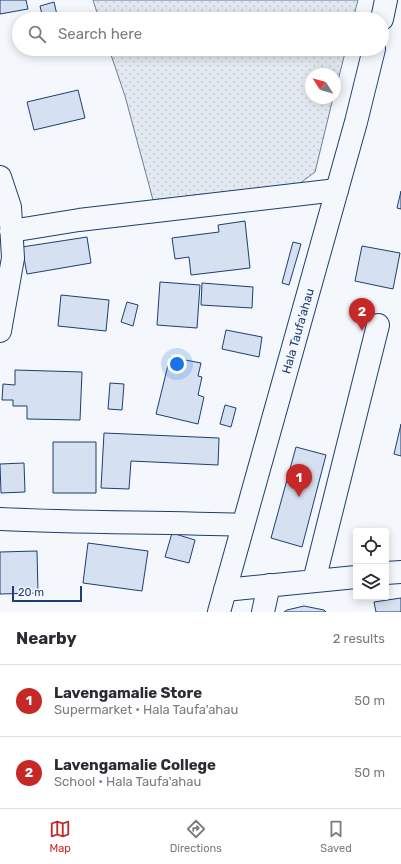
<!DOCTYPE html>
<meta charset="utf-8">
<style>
:root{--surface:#fff;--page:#f7f7f7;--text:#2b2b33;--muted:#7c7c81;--line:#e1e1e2;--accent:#c62828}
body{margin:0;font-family:Rubik,sans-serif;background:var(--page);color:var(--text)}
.controls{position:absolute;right:12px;bottom:12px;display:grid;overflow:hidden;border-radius:4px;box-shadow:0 2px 10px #0003}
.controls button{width:36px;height:36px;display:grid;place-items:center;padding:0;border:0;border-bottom:1px solid var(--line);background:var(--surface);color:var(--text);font:20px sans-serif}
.compass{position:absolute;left:305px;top:68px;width:36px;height:36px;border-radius:50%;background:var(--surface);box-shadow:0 2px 10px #0003;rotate:306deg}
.scale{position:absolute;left:12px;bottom:10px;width:70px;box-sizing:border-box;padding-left:4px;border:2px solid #1d3f73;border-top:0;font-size:11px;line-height:14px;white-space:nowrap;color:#1d3f73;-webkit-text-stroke:3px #f4f7fb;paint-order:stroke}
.you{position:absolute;left:177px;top:364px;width:14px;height:14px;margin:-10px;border:3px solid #fff;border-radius:50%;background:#1a73e8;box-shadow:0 0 0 6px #1a73e833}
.badge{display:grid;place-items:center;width:26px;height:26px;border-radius:50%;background:var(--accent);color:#fff;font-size:13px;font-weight:700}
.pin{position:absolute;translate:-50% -33px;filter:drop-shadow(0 1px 2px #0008)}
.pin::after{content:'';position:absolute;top:21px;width:14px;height:12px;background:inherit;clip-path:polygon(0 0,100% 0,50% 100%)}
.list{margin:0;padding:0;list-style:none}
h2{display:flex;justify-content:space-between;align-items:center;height:52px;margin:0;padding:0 16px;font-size:17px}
h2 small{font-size:13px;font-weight:400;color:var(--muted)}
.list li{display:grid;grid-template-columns:26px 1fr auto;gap:12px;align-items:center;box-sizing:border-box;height:72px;padding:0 16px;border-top:1px solid var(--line)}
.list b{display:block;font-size:15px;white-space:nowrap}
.list p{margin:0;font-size:13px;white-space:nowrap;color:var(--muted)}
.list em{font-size:13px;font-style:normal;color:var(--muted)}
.icon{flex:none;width:22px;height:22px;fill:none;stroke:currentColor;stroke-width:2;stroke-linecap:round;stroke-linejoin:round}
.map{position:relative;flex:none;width:401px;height:612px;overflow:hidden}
.search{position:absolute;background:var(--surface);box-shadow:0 2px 10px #0003;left:12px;right:12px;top:12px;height:44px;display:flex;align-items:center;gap:10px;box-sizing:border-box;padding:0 14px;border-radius:22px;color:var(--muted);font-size:15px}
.sheet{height:196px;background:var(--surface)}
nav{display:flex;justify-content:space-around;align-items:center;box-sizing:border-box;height:56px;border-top:1px solid var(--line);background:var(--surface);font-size:11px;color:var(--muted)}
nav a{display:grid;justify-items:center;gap:2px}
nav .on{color:var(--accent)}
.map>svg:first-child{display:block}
</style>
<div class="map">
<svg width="401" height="612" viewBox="0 0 401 612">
<defs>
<pattern id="grass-dots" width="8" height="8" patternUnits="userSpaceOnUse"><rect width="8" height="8" fill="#e3e9f0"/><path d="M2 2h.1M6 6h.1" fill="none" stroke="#c2c9d1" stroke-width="1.8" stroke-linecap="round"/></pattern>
</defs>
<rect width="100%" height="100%" fill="#f4f7fb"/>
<path fill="url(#grass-dots)" stroke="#687fa3" d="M93 0H358L353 19H99Z
M109 49H346L335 92V74H311V98H333L315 172 299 184 153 200 125 96Z"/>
<path fill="#d5e0f0" stroke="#1d3f73" d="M0 0H26L28 9 0 14Z
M54 2 58 19H43L40 6Z
M78 90 85 118 34 130 27 102Z
M401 191V209L397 208Z
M245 221 250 268 191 275 189 257 175 259 172 238 219 232 218 225Z
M87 237 91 263 27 274 22 247Z
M293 242 301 244 289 285 282 283Z
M362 246 400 253 393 289 355 281Z
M160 282 200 285 197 328 157 325Z
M202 283 253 287 252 308 201 305Z
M61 295 109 300 106 331 58 326Z
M127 302 138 305 133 326 121 322Z
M226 330 262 337 259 357 222 349Z
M170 357 201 363 198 376 202 377 198 395 204 397 198 424 156 414Z
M15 370 82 372 80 420 27 419V406H13V400H2L3 384 15 385Z
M110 383 124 384 122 410 108 409Z
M225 405 236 408 231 427 220 424Z
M401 424V456L394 454Z
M104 433 219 438 218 465 131 461 129 489 101 488Z
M53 442H96V493H53Z
M296 447 326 455 302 547 271 538Z
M24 463 25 492 1 493 0 464Z
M172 533 195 540 189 563 165 557Z
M88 543 148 551 142 591 83 583Z
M37 551 38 593 0 594V552Z
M401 598V612H376L374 602Z
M304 606 324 610 326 612H284L287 610Z"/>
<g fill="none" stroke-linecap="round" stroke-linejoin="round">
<defs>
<path id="minor" d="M0 177 10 207 13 258 0 331
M11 231 79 220 337 190
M0 519C81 523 162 522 243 525
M386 573 401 572
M314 581 378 325
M225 590 356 577
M263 612 269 585"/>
<path id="major" d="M382 19 386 0
M219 612 356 122 374 49"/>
</defs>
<use href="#minor" stroke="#1d3f73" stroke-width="24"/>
<use href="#major" stroke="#1d3f73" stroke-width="24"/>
<use href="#minor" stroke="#f4f7fb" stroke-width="22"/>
<use href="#major" stroke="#f4f7fb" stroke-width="22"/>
</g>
<g text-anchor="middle" stroke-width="3" stroke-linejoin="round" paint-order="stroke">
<g font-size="12" fill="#1d3f73" stroke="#f4f7fb">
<text transform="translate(298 331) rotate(-74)" y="4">Hala Taufa'ahau</text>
</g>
</g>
</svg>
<div class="controls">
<button><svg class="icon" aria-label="locate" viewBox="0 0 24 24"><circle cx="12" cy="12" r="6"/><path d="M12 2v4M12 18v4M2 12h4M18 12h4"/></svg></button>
<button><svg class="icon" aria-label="layers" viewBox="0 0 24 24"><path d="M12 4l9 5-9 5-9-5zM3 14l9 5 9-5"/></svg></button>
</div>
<svg class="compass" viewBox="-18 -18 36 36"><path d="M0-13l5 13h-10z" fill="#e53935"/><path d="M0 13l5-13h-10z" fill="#7c7c81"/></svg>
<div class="scale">20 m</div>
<div class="you"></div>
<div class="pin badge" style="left:299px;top:497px">1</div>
<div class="pin badge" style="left:362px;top:331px">2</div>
<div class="search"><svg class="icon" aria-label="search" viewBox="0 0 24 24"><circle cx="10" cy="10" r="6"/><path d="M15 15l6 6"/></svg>Search here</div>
</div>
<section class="sheet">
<h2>Nearby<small>2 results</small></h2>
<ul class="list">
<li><span class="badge">1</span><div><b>Lavengamalie Store</b><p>Supermarket · Hala Taufa'ahau</p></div><em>50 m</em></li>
<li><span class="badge">2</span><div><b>Lavengamalie College</b><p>School · Hala Taufa'ahau</p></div><em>50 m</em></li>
</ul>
</section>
<nav>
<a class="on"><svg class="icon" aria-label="map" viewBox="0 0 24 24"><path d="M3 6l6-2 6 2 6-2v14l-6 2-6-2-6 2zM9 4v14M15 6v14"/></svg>Map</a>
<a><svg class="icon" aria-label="directions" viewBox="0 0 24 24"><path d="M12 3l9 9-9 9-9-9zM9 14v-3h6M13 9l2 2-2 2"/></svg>Directions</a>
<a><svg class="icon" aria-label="saved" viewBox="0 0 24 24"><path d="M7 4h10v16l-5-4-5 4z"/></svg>Saved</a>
</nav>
